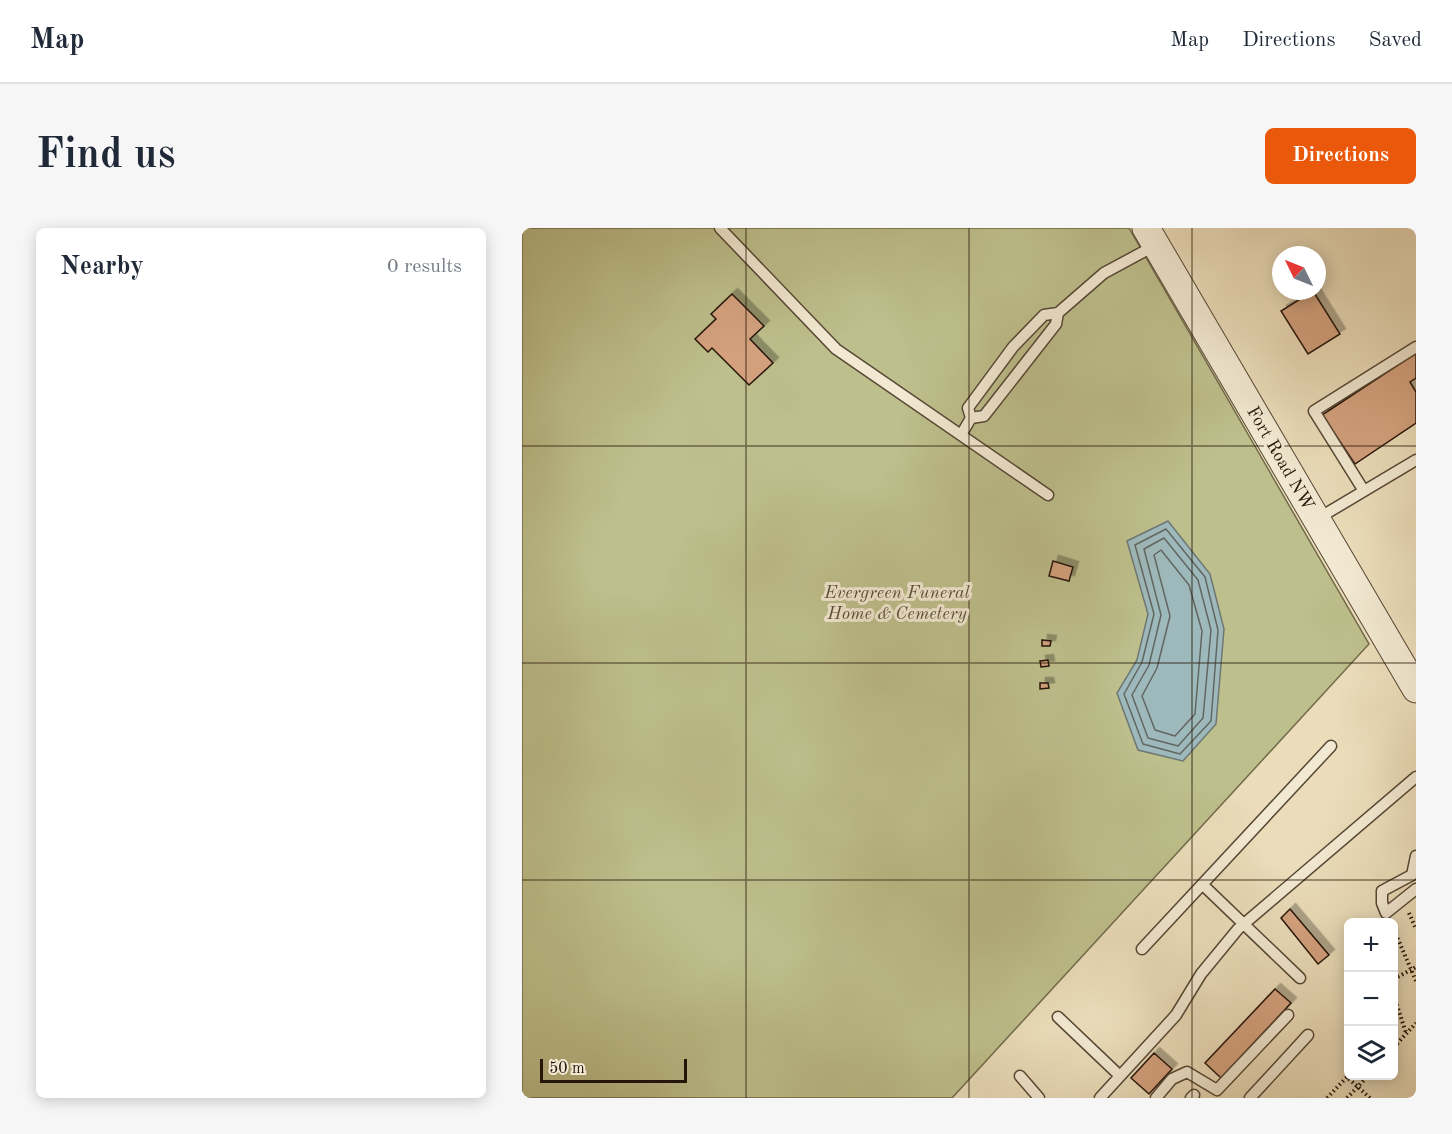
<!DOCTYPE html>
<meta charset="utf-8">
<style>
:root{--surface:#fff;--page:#f6f6f7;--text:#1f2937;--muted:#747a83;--line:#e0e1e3;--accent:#ea580c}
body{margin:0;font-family:"Old Standard TT",serif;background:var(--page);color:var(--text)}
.controls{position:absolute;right:18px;bottom:18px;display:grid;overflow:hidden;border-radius:9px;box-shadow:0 3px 15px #0003}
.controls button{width:54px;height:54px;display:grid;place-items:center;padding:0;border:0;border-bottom:2px solid var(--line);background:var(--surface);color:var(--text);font:30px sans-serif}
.compass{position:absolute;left:750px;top:18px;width:54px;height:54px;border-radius:50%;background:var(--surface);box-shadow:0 3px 15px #0003;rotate:313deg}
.scale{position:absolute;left:18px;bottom:15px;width:147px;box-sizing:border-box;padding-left:6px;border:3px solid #261509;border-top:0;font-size:16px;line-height:21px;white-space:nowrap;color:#261509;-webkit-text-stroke:4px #f2e9d2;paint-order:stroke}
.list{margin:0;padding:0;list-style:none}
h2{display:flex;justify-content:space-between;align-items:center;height:78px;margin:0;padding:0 24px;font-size:26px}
h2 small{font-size:20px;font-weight:400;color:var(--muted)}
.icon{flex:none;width:33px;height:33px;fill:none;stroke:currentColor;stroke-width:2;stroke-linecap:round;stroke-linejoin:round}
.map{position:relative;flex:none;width:894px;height:870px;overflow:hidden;border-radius:9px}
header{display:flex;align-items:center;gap:36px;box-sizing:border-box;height:84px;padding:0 30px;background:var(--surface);border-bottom:2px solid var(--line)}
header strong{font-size:28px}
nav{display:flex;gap:33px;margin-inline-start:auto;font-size:21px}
.intro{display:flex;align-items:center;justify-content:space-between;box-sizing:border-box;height:144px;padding:0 36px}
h1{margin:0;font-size:42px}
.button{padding:15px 27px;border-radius:9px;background:var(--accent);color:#fff;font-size:21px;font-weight:700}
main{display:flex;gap:36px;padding:0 36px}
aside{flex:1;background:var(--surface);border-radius:9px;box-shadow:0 3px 15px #0003}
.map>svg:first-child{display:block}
</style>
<header>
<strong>Map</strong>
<nav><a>Map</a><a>Directions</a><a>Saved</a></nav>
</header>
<div class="intro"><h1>Find us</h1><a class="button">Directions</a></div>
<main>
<aside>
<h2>Nearby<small>0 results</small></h2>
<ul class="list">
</ul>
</aside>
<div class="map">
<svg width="894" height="870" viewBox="0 0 894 870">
<defs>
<filter id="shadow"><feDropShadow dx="5.5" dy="-5.5" stdDeviation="0" flood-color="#0004"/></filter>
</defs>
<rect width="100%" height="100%" fill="#ebddba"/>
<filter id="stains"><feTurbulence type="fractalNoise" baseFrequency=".00333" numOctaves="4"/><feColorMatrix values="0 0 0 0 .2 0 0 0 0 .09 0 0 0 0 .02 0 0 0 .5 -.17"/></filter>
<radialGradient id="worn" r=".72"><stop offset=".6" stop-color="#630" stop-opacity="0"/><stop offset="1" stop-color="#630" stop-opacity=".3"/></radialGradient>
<path fill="#bdbf8c" stroke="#726a4a" stroke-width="1.5" d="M0 0H607L847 416 430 870H0Z"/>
<path fill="#9eb9bb" stroke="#6e7774" stroke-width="1.5" d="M646 293 688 346 702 401 694 496 661 533 616 522 595 465 615 432 626 386 605 313Z"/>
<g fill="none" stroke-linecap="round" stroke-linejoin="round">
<path stroke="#626762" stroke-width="1.5" d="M644 301 683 349 696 402 689 493 658 526 621 516 602 466 620 434 632 386 613 317Z
M642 310 676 352 689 402 681 490 656 518 626 510 610 467 627 437 639 387 622 321Z
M639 322 667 357 680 403 673 486 653 508 633 502 620 468 635 440 648 388 632 327Z"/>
</g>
<path fill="#d4a27f" stroke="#261509" stroke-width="1.5" filter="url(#shadow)" d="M791 63 818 106 786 126 759 83Z
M210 66 242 98 228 111 251 135 227 157 190 120 186 124 173 111 194 91 189 86Z
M894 125V150L888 154 894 164V195L833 236 800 187Z
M531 333 551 339 547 353 527 348Z
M520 412 529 413 528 418H520Z
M526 432 527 438 519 439 518 433Z
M518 455H526L527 460 518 461Z
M768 681 807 727 796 736 759 690Z
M753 761 769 775 699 850 683 835Z
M632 825 650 841 627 866 609 850Z"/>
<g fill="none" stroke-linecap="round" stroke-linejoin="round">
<defs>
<path id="service" d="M198 0 314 121 526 267
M536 85 582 45 634 17
M439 207 449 190 446 180 491 119 522 87 536 85 534 96 462 188 449 190
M842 263 792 183 894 119
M795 291 894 232
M894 628 890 647 860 663V675L864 685 894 661
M681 657 778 750
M620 721 809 518
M536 789 598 848
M498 848 517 870
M578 870 654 787 679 746 716 701 894 549
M634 870 650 851 665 844 695 862 766 787
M669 870 672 867
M728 870 786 807"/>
<path id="tertiary" d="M624 0 894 461"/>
</defs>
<use href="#service" stroke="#574735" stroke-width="13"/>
<use href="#tertiary" stroke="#574735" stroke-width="29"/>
<path stroke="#261509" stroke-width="4" stroke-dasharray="1.5 3" stroke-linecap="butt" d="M887 685 894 701
M872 702 894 753
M872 751 894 739
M872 768 884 805
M872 819 894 795
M805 870 825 849 848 870
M825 870 846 848"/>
<use href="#service" stroke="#f2e9d2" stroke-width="10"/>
<use href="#tertiary" stroke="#f2e9d2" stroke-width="27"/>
<path stroke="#261509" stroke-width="4.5" stroke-dasharray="10 10" stroke-linecap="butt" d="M892 0 894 2"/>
</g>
<path fill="none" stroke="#261509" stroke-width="1.5" stroke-opacity="0.55" d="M224 0V870M447 0V870M670 0V870M0 218H894M0 435H894M0 652H894"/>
<g text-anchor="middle" stroke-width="6" stroke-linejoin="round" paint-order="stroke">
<g font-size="18" fill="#261509" stroke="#f2e9d2">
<text transform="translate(759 230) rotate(60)" y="6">Fort Road NW</text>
</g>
<g font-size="18" font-style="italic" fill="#5b5037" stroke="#f2e9d2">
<text x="375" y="370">Evergreen Funeral<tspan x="375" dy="21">Home &amp; Cemetery</tspan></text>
</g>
</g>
<rect width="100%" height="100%" filter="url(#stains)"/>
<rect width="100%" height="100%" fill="url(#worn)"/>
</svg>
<div class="controls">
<button>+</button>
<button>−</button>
<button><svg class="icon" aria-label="layers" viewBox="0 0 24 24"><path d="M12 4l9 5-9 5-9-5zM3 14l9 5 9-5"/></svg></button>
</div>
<svg class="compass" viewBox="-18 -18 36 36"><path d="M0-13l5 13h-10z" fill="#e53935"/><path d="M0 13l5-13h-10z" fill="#747a83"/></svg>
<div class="scale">50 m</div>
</div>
</main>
